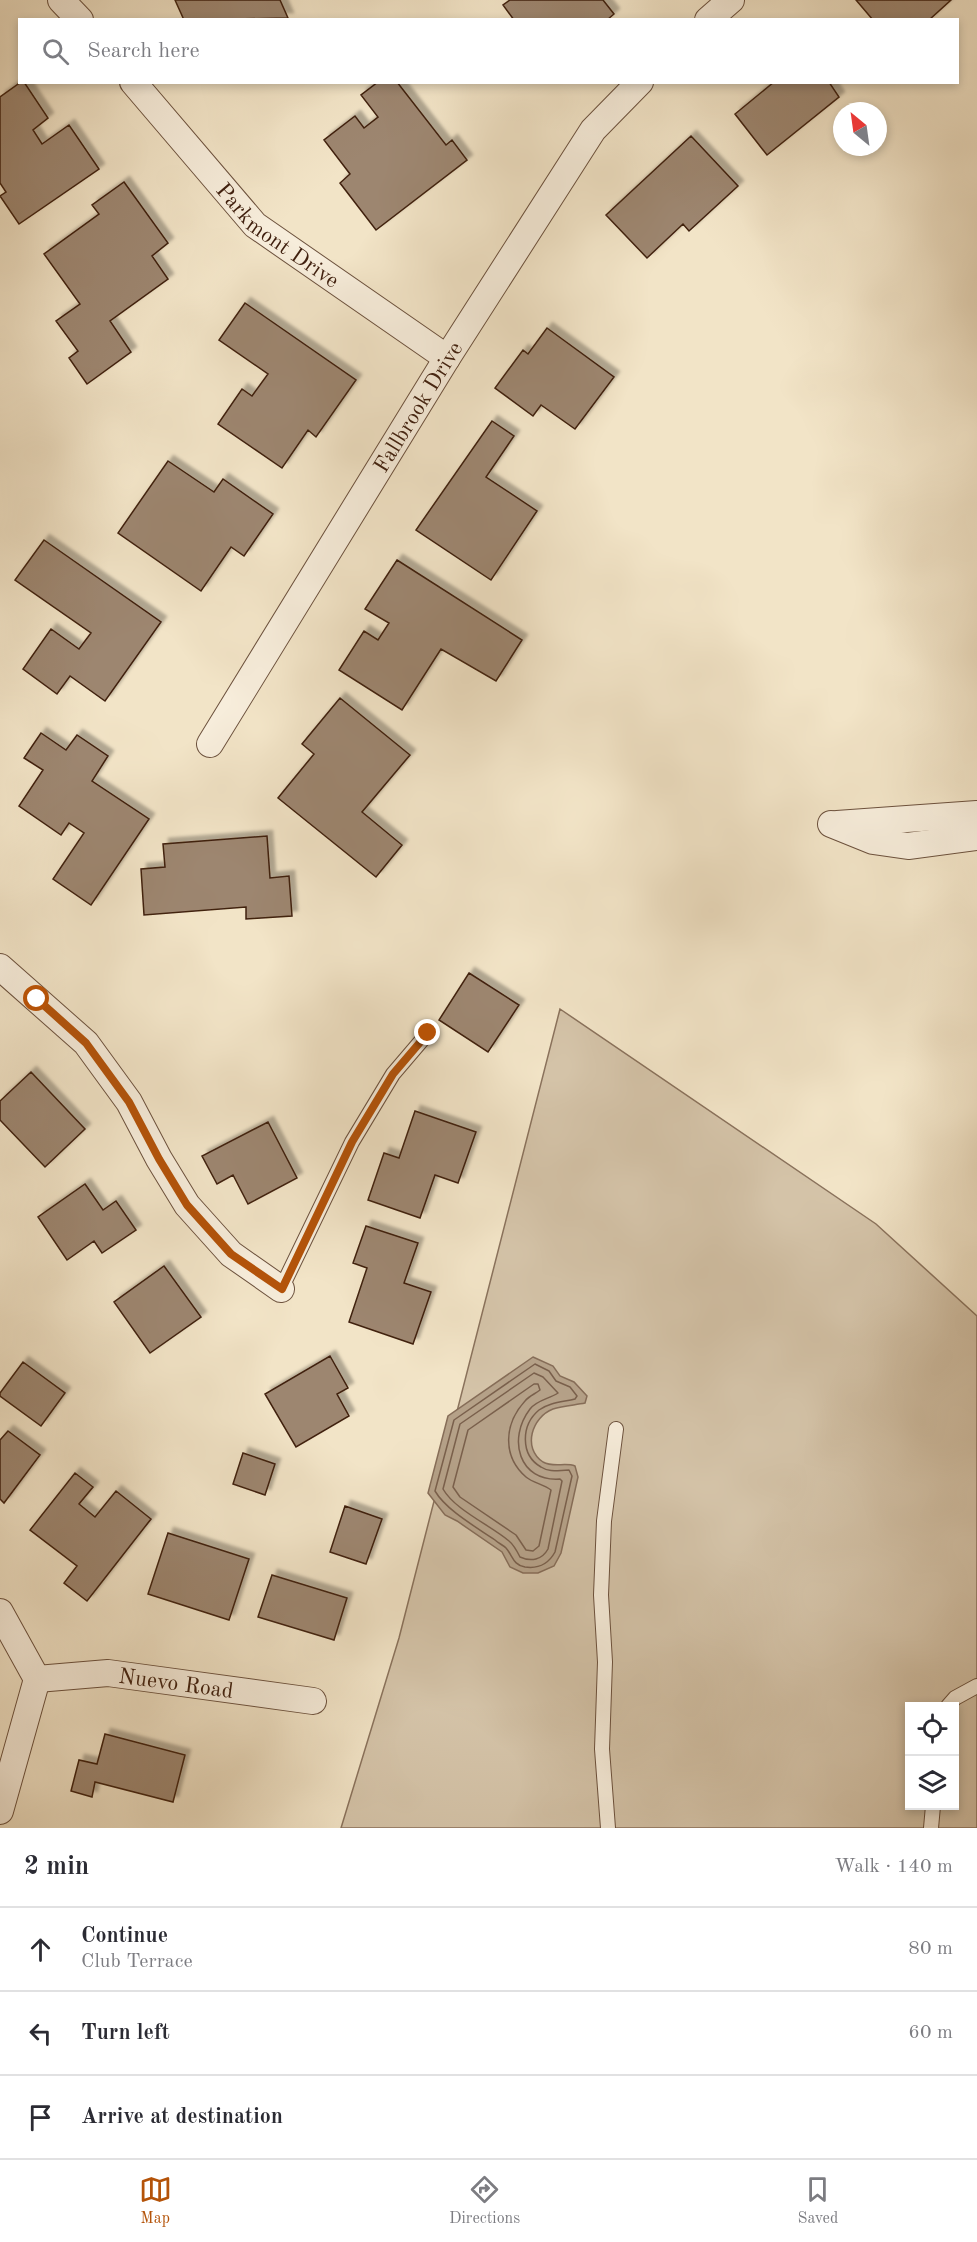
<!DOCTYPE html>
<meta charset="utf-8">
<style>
:root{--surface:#fff;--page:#f2f2f3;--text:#2b2b33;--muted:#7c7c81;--line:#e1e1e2;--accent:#b45309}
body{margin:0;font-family:"Old Standard TT",serif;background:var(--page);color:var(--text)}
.controls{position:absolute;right:18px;bottom:18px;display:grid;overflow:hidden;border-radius:0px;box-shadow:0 3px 9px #0003}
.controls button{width:54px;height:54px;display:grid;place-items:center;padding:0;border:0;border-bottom:2px solid var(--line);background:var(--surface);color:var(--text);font:30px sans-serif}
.compass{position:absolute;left:833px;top:102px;width:54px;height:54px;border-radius:50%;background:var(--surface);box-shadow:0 3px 9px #0003;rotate:331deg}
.stop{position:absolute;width:18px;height:18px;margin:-14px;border:4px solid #b45309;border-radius:50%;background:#fff}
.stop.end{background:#b45309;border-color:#fff;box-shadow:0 2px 6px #0008}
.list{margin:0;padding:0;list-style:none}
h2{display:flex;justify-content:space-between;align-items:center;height:78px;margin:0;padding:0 24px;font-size:26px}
h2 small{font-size:20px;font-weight:400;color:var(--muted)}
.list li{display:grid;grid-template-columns:39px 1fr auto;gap:18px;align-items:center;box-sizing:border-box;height:84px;padding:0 24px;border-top:2px solid var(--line)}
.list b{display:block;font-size:22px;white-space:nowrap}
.list p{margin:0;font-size:20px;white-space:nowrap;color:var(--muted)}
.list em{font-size:20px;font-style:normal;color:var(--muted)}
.icon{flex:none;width:33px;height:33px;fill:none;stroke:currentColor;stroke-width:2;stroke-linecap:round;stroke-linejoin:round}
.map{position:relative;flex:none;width:977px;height:1828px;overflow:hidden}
.search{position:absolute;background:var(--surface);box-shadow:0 3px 9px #0003;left:18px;right:18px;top:18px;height:66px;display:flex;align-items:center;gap:15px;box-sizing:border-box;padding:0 21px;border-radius:0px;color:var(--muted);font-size:22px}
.sheet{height:330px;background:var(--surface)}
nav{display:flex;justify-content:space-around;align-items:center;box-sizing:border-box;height:84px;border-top:2px solid var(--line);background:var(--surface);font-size:16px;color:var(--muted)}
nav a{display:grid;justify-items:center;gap:3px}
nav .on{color:var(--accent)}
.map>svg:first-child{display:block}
</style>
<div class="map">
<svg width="977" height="1828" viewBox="0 0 977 1828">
<defs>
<filter id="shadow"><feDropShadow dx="5.5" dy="-5.5" stdDeviation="1.5" flood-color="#0004"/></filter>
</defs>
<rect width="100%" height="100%" fill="#f2e4c7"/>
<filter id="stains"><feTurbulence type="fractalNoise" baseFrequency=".00333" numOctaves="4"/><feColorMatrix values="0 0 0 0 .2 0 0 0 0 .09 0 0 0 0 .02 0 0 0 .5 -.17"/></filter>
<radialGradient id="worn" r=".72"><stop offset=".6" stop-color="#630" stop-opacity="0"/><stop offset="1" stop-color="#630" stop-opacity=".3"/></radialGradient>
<path fill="#d4c3a8" stroke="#8a725c" stroke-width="1.5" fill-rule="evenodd" d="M560 1009 876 1224 977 1316V1828H341L399 1638ZM910 1706H954V1806H910Z"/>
<path fill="#b5a188" stroke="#866d58" stroke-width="1.5" d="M533 1357 553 1366 560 1376 574 1382 587 1396 585 1403C575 1405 563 1406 553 1409 532 1417 522 1448 543 1462 554 1468 565 1462 575 1466L578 1477 561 1553 554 1566 538 1573H523L510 1567 502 1552 457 1521 445 1515 428 1493 448 1416Z"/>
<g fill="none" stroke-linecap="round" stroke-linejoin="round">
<path stroke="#7a604c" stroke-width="1.5" d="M535 1364 549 1371 556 1381 570 1387 577 1396 575 1399C563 1402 550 1402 539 1410 521 1425 520 1455 541 1467 550 1473 559 1470 569 1470L572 1476 555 1552C549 1563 539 1569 525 1567 513 1565 513 1556 506 1548 503 1545 498 1543 495 1540 476 1527 446 1510 435 1491L454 1420Z
M534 1373 543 1377 558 1393C549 1399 537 1400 530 1409 507 1439 519 1482 560 1479L562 1481 548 1549C542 1560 531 1562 520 1557 517 1551 514 1545 509 1541 490 1525 455 1510 443 1489L460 1424Z
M534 1384H538L540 1390C535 1394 529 1396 525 1401 504 1424 502 1456 526 1477 533 1483 543 1484 551 1490L539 1546 533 1551 526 1550 516 1535 460 1497 453 1487 468 1430Z"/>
</g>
<path fill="#9d866f" stroke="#40200f" stroke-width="1.5" filter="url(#shadow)" d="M175 0H280L288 18 184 20Z
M510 0H603L614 14 607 20H514L503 5Z
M856 0H951L929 20H873Z
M21 82H24L48 118 33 130 42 144 69 125 99 169 19 224 0 196 6 192 0 183V97Z
M378 82H397L446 145 452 140 467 160 376 230 340 183 350 174 324 140 355 116 364 128 378 117 361 95Z
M774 82H829L839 97 767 155 735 114Z
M691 136 738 186 689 231 683 224 647 258 606 215Z
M124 182 168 243 152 256 168 279 110 321 131 352 87 384 69 358 78 351 56 321 80 304 44 254 99 214 92 205Z
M245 303 356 380 316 437 308 430 282 468 218 424 242 389 252 396 268 374 219 340Z
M547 328 614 377 575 429 541 405 533 416 495 388 523 350 528 354Z
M492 421 514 436 486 477 537 511 491 580 416 530Z
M168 461 214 492 223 479 273 514 244 556 231 547 201 591 118 533Z
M44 540 161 622 105 701 70 676 57 694 23 669 51 629 79 649 91 633 15 580Z
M397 560 522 640 496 681 441 649 402 710 339 670 364 631 378 640 389 623 365 609Z
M340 698 410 755 362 812 402 845 376 877 278 798 314 754 302 744Z
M41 733 66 750 77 735 108 756 92 781 149 819 91 905 53 879 84 833 69 823 61 835 19 806 43 770 24 758Z
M267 836 270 878 289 876 292 916 246 919V907L144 915 141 869 165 867 163 844Z
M469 973 519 1005 488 1052 439 1020Z
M31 1072 85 1129 45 1167 0 1120V1101Z
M415 1111 476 1132 458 1183 435 1175 420 1218 368 1200 384 1153 399 1158Z
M268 1122 297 1178 248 1204 233 1175 217 1184 202 1156Z
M85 1184 103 1210 116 1201 136 1230 102 1253 94 1241 67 1260 38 1217Z
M366 1226 418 1243 404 1283 431 1292 413 1344 349 1322 367 1268 353 1263Z
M164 1266 201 1317 150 1353 114 1302Z
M330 1356 348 1388 337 1394 349 1416 296 1447 265 1394Z
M23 1362 65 1393 41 1426 0 1396V1393Z
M8 1431 40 1455 4 1503 0 1499V1440Z
M243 1453 275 1464 265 1495 233 1484Z
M75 1473 93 1487 79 1504 95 1517 116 1491 151 1519 87 1601 64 1583 77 1566 30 1530Z
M345 1506 382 1519 366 1564 330 1552Z
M168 1533 249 1559 229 1620 148 1594Z
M272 1575 347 1598 334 1640 258 1617Z
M105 1734 185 1755 173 1802 95 1782 92 1797 71 1791 79 1760 97 1764Z"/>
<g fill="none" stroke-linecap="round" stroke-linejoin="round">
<defs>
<path id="service" d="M281 1289 352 1142 393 1074 428 1033
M948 1706 955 1698 977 1686
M608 1828 602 1749 605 1662 601 1595 604 1521 616 1429
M931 1828 933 1806"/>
<g id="minor">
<path d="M61 0 80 20"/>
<path d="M708 20 731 0"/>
<path id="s1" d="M133 82 255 225 447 358"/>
<path id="s2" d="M210 744 447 358 593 130 640 82"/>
<path d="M831 824 873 841 908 846 977 837"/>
<path d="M837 824 977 814"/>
<path d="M0 967 86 1043 129 1102 159 1159 187 1205 231 1254 281 1289"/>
<path d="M0 1612 37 1679"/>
<path id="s3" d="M37 1679 108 1673 313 1701"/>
<path d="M0 1811 37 1679"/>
</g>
</defs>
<use href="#service" stroke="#6c513d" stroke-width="16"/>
<use href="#minor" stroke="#6c513d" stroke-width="28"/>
<use href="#service" stroke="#f7eddb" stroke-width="14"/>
<use href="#minor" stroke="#f7eddb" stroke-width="26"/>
</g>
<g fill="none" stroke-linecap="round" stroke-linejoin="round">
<path stroke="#b45309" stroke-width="8" d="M37 999 86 1043 129 1102 159 1159 187 1205 231 1254 282 1289 352 1142 393 1074 428 1033"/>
</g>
<g text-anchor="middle" stroke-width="5" stroke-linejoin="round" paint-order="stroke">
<g font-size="22" fill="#40200f" stroke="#f7eddb">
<text dy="8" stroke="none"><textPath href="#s1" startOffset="212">Parkmont Drive</textPath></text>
<text dy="8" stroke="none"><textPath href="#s2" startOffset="396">Fallbrook Drive</textPath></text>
<text dy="8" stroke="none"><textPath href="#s3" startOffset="140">Nuevo Road</textPath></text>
</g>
</g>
<rect width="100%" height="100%" filter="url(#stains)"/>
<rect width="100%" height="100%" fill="url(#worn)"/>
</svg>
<div class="controls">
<button><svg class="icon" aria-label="locate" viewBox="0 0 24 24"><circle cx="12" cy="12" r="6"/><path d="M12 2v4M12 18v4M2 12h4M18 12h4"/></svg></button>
<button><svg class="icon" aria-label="layers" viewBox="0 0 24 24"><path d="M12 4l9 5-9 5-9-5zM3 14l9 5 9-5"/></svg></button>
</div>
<svg class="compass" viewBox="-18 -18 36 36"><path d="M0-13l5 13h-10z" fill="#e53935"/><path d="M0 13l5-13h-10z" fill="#7c7c81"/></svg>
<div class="stop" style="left:37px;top:999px"></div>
<div class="stop end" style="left:428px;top:1033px"></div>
<div class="search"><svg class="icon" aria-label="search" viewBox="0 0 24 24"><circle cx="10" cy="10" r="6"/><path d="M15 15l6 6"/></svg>Search here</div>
</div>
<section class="sheet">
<h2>2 min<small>Walk · 140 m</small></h2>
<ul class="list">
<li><svg class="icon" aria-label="ahead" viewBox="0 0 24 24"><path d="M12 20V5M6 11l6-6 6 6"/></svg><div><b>Continue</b><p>Club Terrace</p></div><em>80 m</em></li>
<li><svg class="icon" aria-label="left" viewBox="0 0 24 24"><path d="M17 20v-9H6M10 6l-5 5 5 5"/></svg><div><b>Turn left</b></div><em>60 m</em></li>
<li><svg class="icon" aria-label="arrive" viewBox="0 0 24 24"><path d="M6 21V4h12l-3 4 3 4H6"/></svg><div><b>Arrive at destination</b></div></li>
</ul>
</section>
<nav>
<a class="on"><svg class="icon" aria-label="map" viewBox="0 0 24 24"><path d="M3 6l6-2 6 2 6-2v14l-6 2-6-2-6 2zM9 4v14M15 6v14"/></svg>Map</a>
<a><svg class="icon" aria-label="directions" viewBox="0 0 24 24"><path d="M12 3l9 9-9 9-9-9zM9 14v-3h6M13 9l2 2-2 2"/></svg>Directions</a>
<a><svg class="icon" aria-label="saved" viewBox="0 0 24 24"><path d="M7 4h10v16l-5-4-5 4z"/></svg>Saved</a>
</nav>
